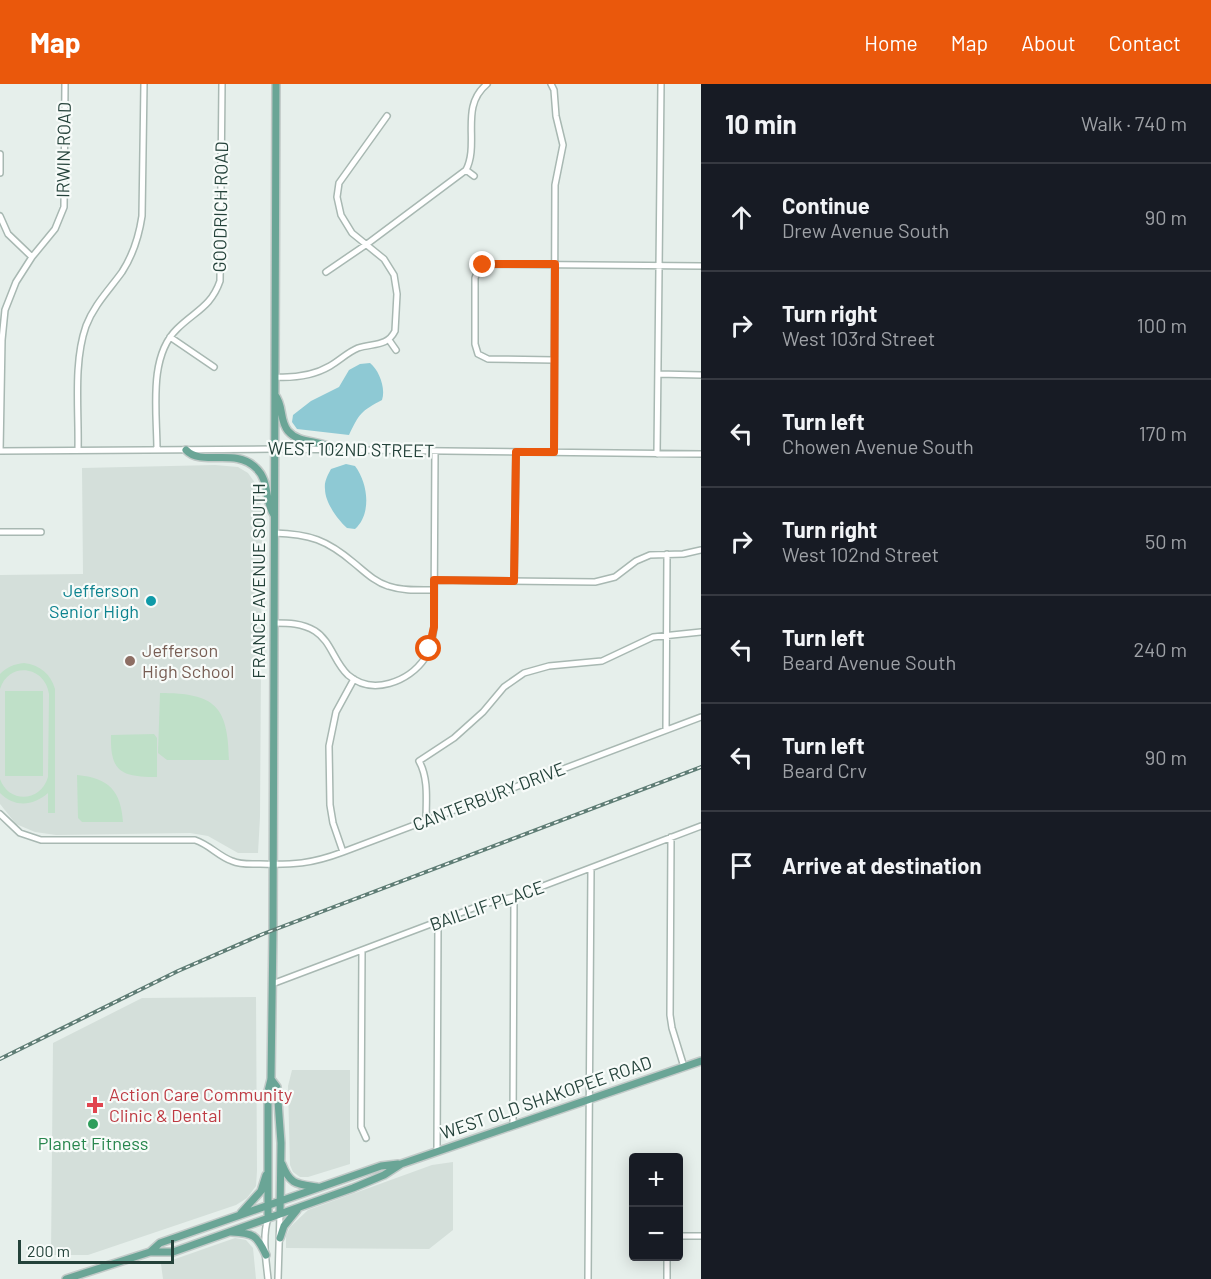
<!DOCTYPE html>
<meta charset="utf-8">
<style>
:root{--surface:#171b24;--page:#20242c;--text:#f1f3f6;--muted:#9ea1a6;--line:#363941;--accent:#ea580c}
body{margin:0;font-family:Barlow,sans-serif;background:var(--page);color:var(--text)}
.controls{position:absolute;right:18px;bottom:18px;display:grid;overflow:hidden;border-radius:6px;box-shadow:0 3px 15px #0003}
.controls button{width:54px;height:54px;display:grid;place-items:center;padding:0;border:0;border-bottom:2px solid var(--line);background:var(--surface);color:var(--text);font:30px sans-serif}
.scale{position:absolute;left:18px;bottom:15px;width:156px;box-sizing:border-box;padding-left:6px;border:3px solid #24423a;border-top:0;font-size:16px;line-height:21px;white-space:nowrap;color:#24423a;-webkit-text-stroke:4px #f7fbf9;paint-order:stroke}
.stop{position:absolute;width:18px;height:18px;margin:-14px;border:4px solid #ea580c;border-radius:50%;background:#fff}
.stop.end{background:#ea580c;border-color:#fff;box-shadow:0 2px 6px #0008}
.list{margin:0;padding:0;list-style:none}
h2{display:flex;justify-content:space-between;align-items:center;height:78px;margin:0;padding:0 24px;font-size:26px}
h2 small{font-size:20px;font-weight:400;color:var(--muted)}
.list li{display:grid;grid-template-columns:39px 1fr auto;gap:18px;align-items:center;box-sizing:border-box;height:108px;padding:0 24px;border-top:2px solid var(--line)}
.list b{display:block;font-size:22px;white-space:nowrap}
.list p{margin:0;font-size:20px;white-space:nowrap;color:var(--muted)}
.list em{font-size:20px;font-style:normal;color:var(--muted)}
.icon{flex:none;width:33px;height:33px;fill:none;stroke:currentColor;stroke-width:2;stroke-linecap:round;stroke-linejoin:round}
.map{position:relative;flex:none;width:701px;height:1195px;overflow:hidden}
header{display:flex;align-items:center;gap:36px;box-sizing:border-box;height:84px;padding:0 30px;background:var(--accent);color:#fff}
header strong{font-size:28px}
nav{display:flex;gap:33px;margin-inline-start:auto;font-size:21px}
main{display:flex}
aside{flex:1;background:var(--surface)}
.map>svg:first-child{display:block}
</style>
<header>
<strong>Map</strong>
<nav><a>Home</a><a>Map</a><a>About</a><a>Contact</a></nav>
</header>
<main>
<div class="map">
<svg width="701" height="1195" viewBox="0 0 701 1195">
<rect width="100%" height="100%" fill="#e6efeb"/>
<path fill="#d4dfda" d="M215 381 238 383 248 389 258 403 262 427 260 733 258 769H238L208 752 190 749 56 751 35 748 16 740 0 720V491L83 490 82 384Z
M256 913 257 1087 256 1102 247 1114 236 1121 88 1171H51L53 959 142 914Z
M292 986H350V1080L308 1093H300L293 1088 290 1081 288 1002Z
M453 1078V1146L429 1165 286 1164V1152L290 1143 308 1126 432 1081Z
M235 1154 246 1156 253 1164 256 1195H163L161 1180Z"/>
<path fill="#bfe0c8" d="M24 579C40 581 51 590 55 605V729H48V709C33 722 15 724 0 709V695C9 720 41 718 48 693L49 610C45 582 9 577 0 605V590C7 583 14 580 24 579Z
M5 607H43V692H5Z
M160 609C215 609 228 622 229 676H167L158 669Z
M154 650 157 654V693C121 693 110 688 111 651Z
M77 691C109 694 121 707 123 738H82L78 734Z"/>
<path fill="#8ec9d4" d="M370 279C379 286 386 304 382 316 361 327 359 330 349 351L297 345 292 338 293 331 311 317 339 303 349 286 360 280Z
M346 380 355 382C368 399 372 430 355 445L347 444C337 435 325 418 325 405 324 397 328 391 331 385Z"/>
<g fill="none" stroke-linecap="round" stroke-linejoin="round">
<defs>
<path id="minor" d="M551 0 554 6 556 32 563 61 555 101 554 368
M466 86 474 92
M0 89V70
M0 132 8 150 32 173
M326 188 367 160 466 86C480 59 459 23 487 0
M170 253 214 283
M389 256 396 266
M554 276 488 275 478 270 475 260V194L479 184 489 180 701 182
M658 290 701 291
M275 293C294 294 313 292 330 282 340 276 348 268 358 264 373 259 387 263 395 247L397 210 394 191 384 175 352 149 341 131 337 113 339 99 387 32
M78 366C79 327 73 279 86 242 94 221 109 206 122 188 133 171 139 152 142 132L144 0
M157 366C157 328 148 273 177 245 195 227 211 223 220 197L222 0
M0 367 274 365 701 370
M0 367 2 256 5 226 16 198 32 173 55 145 64 123 65 0
M657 370 661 0
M0 448H41
M274 449C310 450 327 456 354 479 365 488 375 498 388 502 403 507 419 506 434 506
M434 496 595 498 615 493 636 477 650 471 683 470 701 466
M514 497 516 368
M274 539C288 539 302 539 315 547 331 557 334 578 348 591 372 612 409 598 425 574 431 564 433 554 434 543L435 367
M666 646 667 470
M0 730 20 749 41 756H195C210 761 218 772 232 777 241 781 250 780 260 780 293 781 311 780 343 768L701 633
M426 737C426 717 429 695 419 677L454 654 483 628 504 603 524 589 549 582 602 577 653 553 701 548
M671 753 670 931 672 944 684 983
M343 768 333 739 330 721 329 662 336 628 354 595
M362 867 361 1043 366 1054
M272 900 484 820 514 813 701 742
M513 1041 514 813
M437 1067 438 838
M678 1152H701
M268 1195C266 1176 262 1153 268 1134
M278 1195 280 1130
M588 1195 591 784
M667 1195V1172"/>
<path id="major" d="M275 311C284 322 279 336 288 347 300 361 321 355 336 366
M186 366C202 383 235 363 256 384 270 397 264 416 274 431
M271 995 277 1003 281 1059 280 1130
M282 1080C290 1101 297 1100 317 1103
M241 1129 261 1107 266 1091
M268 1134V1007L271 995 273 846 276 0
M232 1148C253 1149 257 1151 266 1171
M280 1154 284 1142 297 1126
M150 1168 160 1159 381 1082 398 1080
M66 1195 150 1168H173L353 1104 384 1091 401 1080 701 977"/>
</defs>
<use href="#minor" stroke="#a8b8b2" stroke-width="8"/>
<use href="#major" stroke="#c2cac8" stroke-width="10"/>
<use href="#minor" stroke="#fff" stroke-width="5"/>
<use href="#major" stroke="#6aa596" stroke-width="7"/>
<defs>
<path id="rail" d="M0 975 178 887 263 850 701 683"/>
</defs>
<use href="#rail" stroke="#5f7d75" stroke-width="4"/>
<use href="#rail" stroke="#f7fbf9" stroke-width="1.5" stroke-dasharray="4.5" stroke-linecap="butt"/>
</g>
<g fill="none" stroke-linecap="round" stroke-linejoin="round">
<path stroke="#ea580c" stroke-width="8" d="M429 565 434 543V496L514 497 516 368H554L555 180H489L483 181"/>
</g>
<circle fill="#0f9aa8" stroke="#f7fbf9" stroke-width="2" cx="151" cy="517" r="6"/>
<circle fill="#8d6e63" stroke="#f7fbf9" stroke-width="2" cx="130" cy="577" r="6"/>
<path fill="#e0444e" stroke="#f7fbf9" stroke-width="2" d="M92 1012h6v6h6v6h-6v6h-6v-6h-6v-6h6z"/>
<circle fill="#2e9e5b" stroke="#f7fbf9" stroke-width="2" cx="93" cy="1040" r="6"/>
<g text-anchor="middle" stroke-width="4.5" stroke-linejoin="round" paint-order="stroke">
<g font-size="18" fill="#24423a" stroke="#f7fbf9">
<text transform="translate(64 66) rotate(-89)" y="6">IRWIN ROAD</text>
<text transform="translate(221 123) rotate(-89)" y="6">GOODRICH ROAD</text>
<text transform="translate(351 366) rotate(1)" y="6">WEST 102ND STREET</text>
<text transform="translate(259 497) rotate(-90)" y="6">FRANCE AVENUE SOUTH</text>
<text transform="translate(489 713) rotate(-21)" y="6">CANTERBURY DRIVE</text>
<text transform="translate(487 822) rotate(-19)" y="6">BAILLIF PLACE</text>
<text transform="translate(546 1014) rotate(-19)" y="6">WEST OLD SHAKOPEE ROAD</text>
</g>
<g font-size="18" fill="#0d838f" stroke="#f7fbf9" text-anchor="end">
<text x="139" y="513">Jefferson<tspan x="139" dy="21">Senior High</tspan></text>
</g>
<g font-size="18" fill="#785e54" stroke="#f7fbf9" text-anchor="start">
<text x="142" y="573">Jefferson<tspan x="142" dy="21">High School</tspan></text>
</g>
<g font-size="18" fill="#be3a42" stroke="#f7fbf9" text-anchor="start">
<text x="109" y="1017">Action Care Community<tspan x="109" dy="21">Clinic &amp; Dental</tspan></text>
</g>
<g font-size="18" fill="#27864d" stroke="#f7fbf9">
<text x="93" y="1066">Planet Fitness</text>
</g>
</g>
</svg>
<div class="controls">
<button>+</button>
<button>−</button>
</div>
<div class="scale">200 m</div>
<div class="stop" style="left:429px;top:565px"></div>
<div class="stop end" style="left:483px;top:181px"></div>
</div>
<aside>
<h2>10 min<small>Walk · 740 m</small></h2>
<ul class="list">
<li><svg class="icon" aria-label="ahead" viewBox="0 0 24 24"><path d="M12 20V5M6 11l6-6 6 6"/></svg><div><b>Continue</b><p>Drew Avenue South</p></div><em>90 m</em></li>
<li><svg class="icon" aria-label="right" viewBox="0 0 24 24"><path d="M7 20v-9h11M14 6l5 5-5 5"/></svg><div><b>Turn right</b><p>West 103rd Street</p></div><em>100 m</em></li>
<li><svg class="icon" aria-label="left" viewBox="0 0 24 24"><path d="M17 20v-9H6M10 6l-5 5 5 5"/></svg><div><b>Turn left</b><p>Chowen Avenue South</p></div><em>170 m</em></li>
<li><svg class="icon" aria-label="right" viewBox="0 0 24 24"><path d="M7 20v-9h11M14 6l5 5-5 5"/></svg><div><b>Turn right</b><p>West 102nd Street</p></div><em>50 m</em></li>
<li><svg class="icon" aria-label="left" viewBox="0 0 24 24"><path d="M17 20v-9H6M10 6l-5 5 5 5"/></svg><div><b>Turn left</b><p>Beard Avenue South</p></div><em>240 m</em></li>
<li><svg class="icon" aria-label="left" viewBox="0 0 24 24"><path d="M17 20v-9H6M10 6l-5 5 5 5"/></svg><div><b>Turn left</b><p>Beard Crv</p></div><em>90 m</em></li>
<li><svg class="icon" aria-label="arrive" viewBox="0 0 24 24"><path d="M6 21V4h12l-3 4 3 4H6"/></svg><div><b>Arrive at destination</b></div></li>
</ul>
</aside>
</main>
